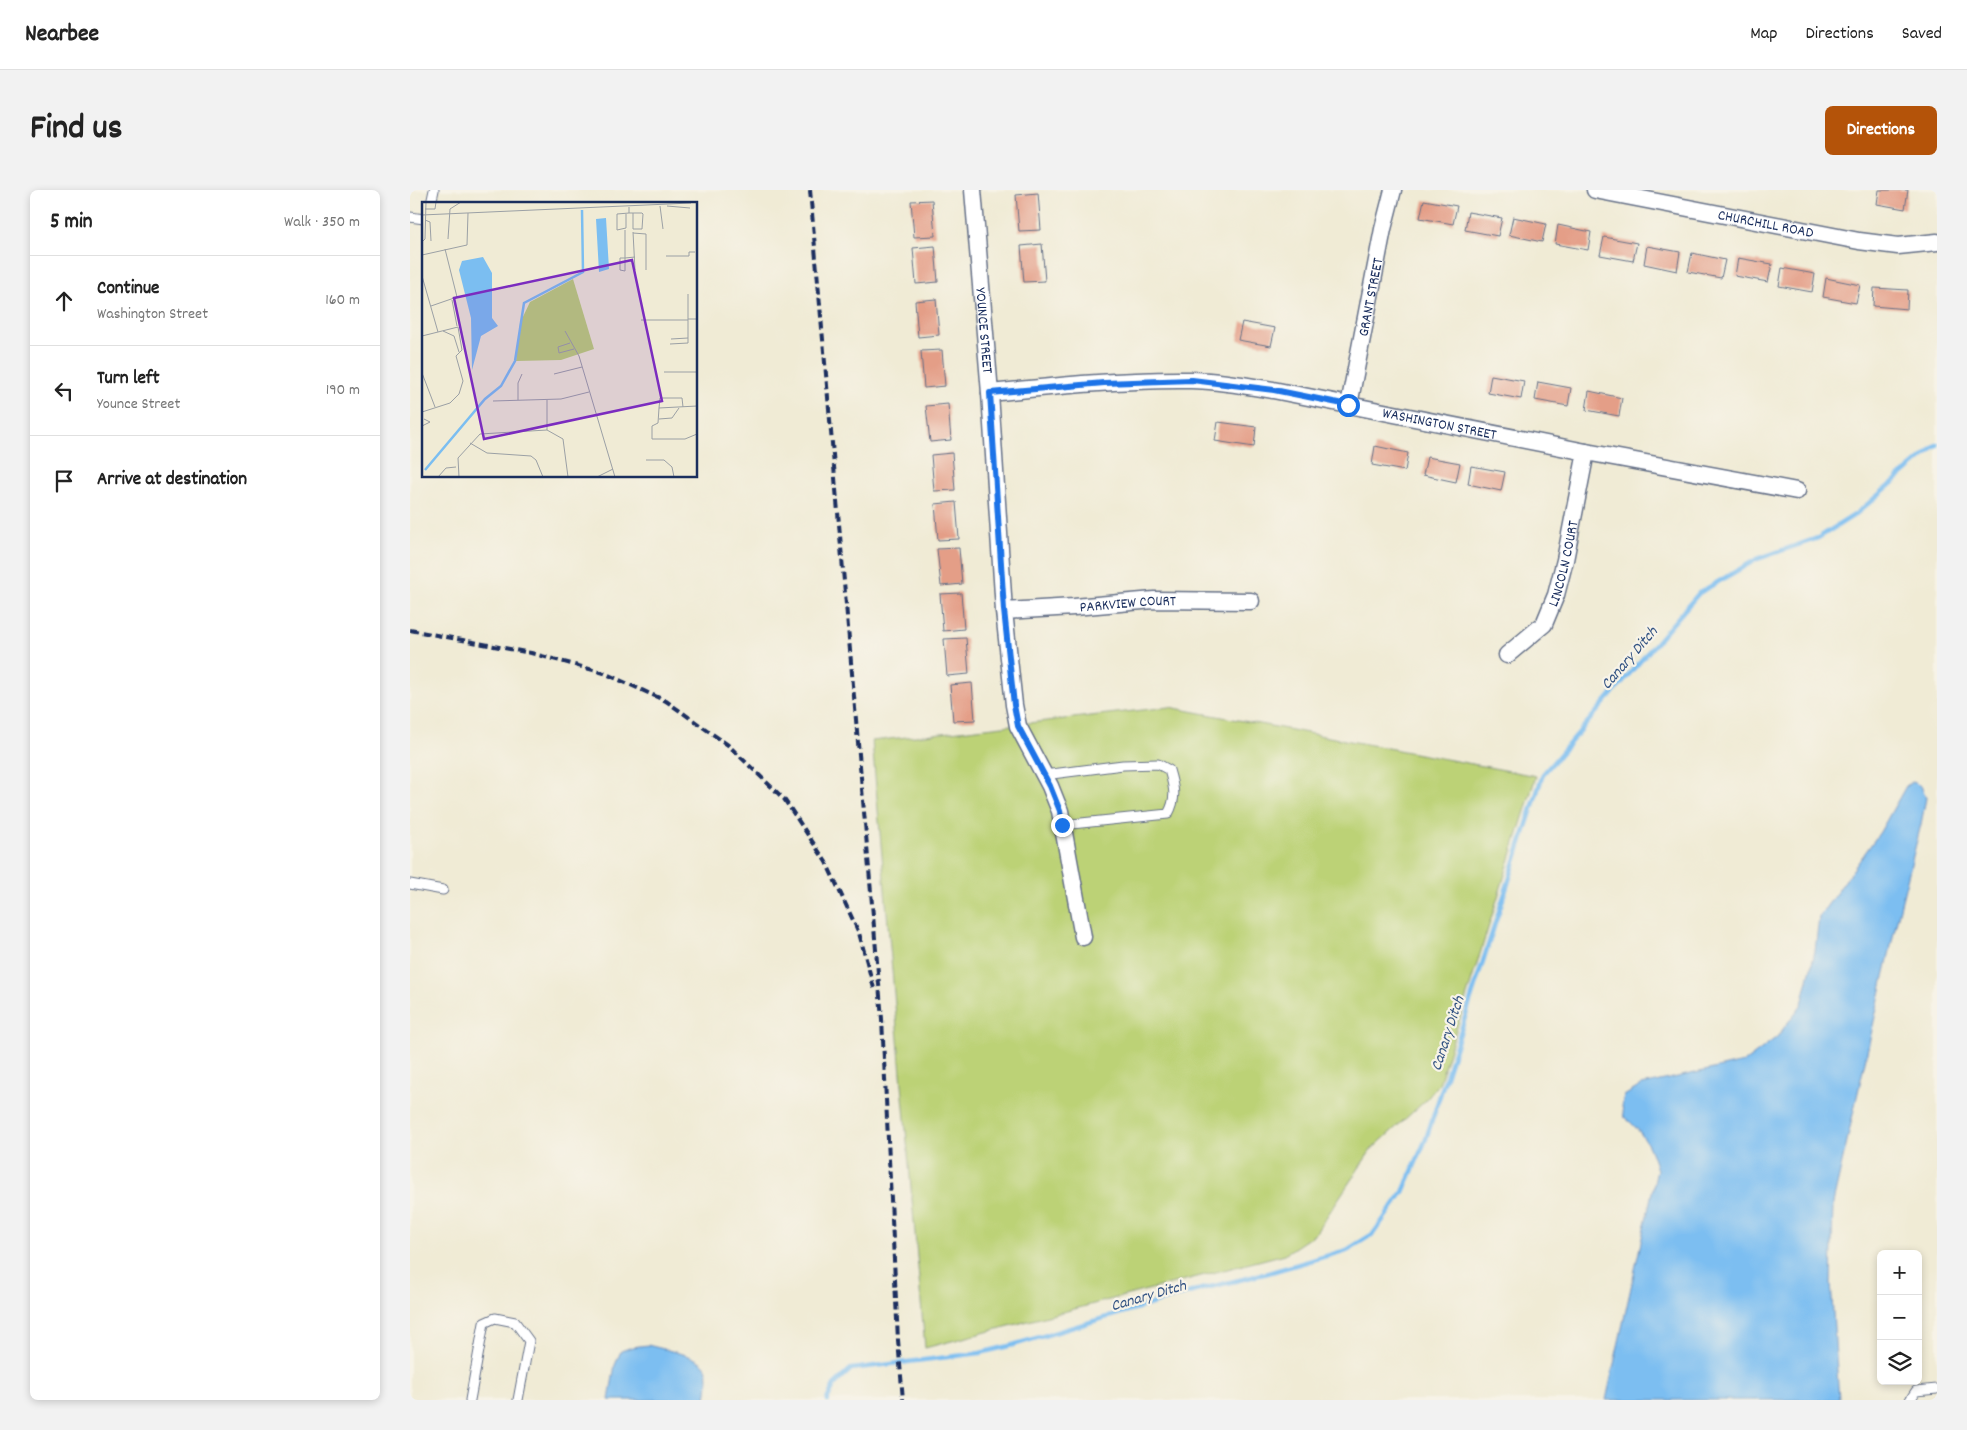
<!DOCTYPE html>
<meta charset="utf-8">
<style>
:root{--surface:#fff;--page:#f2f2f2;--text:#222;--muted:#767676;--line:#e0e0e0;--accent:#b45309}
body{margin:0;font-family:Dekko,sans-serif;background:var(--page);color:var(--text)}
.controls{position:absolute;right:15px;bottom:15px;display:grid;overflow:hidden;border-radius:8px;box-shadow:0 2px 8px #0003}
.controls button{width:45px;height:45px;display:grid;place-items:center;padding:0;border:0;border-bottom:1px solid var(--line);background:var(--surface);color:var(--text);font:25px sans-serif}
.stop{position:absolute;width:15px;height:15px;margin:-11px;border:4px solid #1a73e8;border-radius:50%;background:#fff}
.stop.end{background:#1a73e8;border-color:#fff;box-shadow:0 1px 5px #0008}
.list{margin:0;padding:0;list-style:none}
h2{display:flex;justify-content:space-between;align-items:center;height:65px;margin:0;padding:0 20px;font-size:21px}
h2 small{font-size:16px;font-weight:400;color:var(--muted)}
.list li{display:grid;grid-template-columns:32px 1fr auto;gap:15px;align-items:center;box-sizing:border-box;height:90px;padding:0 20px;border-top:1px solid var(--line)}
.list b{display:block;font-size:19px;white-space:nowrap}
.list p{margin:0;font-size:16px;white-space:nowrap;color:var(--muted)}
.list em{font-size:16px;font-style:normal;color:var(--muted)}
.icon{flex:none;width:28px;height:28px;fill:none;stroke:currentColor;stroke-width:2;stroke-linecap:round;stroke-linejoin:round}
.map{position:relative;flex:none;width:1527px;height:1210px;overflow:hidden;border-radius:8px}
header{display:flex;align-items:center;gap:30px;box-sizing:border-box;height:70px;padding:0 25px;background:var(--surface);border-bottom:1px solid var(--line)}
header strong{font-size:24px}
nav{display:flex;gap:28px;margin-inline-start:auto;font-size:18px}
.intro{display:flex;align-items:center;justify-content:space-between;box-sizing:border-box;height:120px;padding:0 30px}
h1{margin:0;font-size:35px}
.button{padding:12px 22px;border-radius:8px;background:var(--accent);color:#fff;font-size:18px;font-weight:700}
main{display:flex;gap:30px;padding:0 30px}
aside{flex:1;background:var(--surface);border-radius:8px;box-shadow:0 2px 8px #0003}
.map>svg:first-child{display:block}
</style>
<header>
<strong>Nearbee</strong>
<nav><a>Map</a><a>Directions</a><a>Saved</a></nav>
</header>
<div class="intro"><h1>Find us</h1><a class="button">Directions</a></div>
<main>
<aside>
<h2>5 min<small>Walk · 350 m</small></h2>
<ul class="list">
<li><svg class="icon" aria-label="ahead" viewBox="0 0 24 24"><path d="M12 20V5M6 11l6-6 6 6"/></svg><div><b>Continue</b><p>Washington Street</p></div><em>160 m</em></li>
<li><svg class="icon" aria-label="left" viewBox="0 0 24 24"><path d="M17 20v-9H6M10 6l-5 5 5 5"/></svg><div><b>Turn left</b><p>Younce Street</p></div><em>190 m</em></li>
<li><svg class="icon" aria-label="arrive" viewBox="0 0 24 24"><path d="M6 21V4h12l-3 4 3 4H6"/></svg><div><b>Arrive at destination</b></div></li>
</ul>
</aside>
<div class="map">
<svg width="1527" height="1210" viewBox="0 0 1527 1210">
<rect width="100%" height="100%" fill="#f7f3e8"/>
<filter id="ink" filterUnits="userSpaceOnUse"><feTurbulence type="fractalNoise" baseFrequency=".02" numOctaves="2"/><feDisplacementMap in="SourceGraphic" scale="10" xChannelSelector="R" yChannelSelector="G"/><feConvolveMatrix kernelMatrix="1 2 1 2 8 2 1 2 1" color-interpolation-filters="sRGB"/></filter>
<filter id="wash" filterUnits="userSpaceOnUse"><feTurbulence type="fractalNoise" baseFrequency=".0096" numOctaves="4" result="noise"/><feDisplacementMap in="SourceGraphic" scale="20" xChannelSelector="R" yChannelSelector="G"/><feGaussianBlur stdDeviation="1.12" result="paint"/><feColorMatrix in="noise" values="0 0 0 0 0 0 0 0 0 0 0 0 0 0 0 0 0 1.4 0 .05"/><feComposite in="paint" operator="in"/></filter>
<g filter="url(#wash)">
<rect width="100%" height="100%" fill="#f0ebd5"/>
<path fill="#bcd276" stroke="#6c806a" d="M759 517 1126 586 1029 894 1016 910 961 960 905 1044 875 1064 515 1158 462 551Z"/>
<path fill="#7bbef1" stroke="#4b76a8" d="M1502 592 1511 596 1516 608 1511 634 1485 738 1423 1013 1421 1093 1429 1210H1196L1247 980C1241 958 1233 941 1214 927L1212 916 1214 906 1232 895 1334 872 1367 847 1392 814 1405 761 1409 727 1470 642 1496 596Z
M238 1155C251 1159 292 1166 296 1178 300 1188 297 1200 296 1210H199L205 1175 211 1161 222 1157Z"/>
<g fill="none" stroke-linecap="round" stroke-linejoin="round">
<path stroke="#7bbef1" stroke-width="4.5" d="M417 1210 424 1195 441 1179 570 1163 603 1155 792 1099 858 1083 937 1060 963 1044 993 1002 1016 949 1133 584 1289 403 1347 369 1408 348 1446 324 1527 255"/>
</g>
<g id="blocks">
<path fill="#e49e87" d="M1469 0H1498L1495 19 1467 14Z
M628 3 631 40 609 41 606 5Z
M522 10 525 46 504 47 501 11Z
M1014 10 1047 16 1043 34 1010 28Z
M1058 22 1092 28 1088 46 1055 40Z
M1103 27 1136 34 1132 52 1099 45Z
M1148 35 1181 42 1178 60 1145 54Z
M1194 47 1227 53 1223 71 1190 65Z
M632 54 635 91 614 92 611 56Z
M525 56 528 92 506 94 503 58Z
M1237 56 1270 62 1267 81 1234 74Z
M1282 63 1315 70 1311 88 1278 82Z
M1328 68 1362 74 1358 92 1325 86Z
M1372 78 1405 84 1402 102 1369 96Z
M1416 88 1450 95 1446 113 1413 107Z
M1464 98 1498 100 1497 119 1463 116Z
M526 109 529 145 508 147 505 111Z
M832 132 865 138 861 156 828 150Z
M532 160 535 196 514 198 511 161Z
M1081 185 1114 191 1111 209 1078 203Z
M1128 192 1161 198 1158 216 1125 210Z
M1179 201 1212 208 1209 226 1176 220Z
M538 214 541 250 520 252 516 216Z
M808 232 846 237 844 257 805 251Z
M965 256 998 263 995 281 962 275Z
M542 263 545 300 524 301 521 265Z
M1017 267 1050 273 1046 292 1013 285Z
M1061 276 1095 282 1091 301 1058 294Z
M546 312 549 349 528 350 525 314Z
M549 358 552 394 531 396 527 359Z
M551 403 554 439 533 441 530 404Z
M556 448 559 484 537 486 534 449Z
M562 493 565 530 543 531 540 495Z"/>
</g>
</g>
<g filter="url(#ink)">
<use href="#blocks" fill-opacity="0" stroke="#667188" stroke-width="1"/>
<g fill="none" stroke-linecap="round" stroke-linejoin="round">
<defs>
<path id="lane" d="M21 14 24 0
M0 27 14 29
M634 585 713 575 748 574 759 580C764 597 767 608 758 624L652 635
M0 694 33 700
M60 1210 74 1133 85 1128 105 1132 119 1151 108 1210
M1500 1210 1506 1201 1527 1199"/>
<g id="street">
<path id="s1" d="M563 0 580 203 594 421 604 515 608 536 640 596 650 621 673 747"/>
<path id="s2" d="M1185 0 1449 51 1488 56 1527 52"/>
<path id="s3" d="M580 203C646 196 714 189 781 190 808 190 836 196 863 200L1176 262 1387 301"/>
<path id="s4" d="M939 215 973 39 983 0"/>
<path id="s5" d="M594 421 664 417 744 410 841 411"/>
<path id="s6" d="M1097 465 1134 434 1146 405 1155 370 1176 262"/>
</g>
</defs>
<use href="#lane" stroke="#667188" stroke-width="11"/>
<use href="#street" stroke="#667188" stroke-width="19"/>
<use href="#lane" stroke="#fff" stroke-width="9"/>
<use href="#street" stroke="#fff" stroke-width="16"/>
<path stroke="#1b2f5e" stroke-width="4" stroke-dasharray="8 4" stroke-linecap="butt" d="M400 0 472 829 488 1150 493 1210
M0 440 121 463 194 483 256 511 318 555 374 609 416 672 449 743 465 802"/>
</g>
</g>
<g fill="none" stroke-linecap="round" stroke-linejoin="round" filter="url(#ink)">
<path stroke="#1a73e8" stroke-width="6" d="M652 635 650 621 640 596 608 536 604 515 594 420 580 203 694 193 782 190 864 200 938 215"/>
</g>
<g text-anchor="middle" stroke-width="4.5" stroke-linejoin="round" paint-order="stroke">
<g font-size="15" fill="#1b2f5e" stroke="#f7f3e8">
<text dy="5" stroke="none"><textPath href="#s2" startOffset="174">CHURCHILL ROAD</textPath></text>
<text dy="5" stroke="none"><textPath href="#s4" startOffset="110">GRANT STREET</textPath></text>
<text dy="5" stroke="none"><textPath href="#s1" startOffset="141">YOUNCE STREET</textPath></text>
<text dy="5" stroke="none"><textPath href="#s3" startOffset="454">WASHINGTON STREET</textPath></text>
<text dy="5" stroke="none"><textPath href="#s6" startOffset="112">LINCOLN COURT</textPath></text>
<text dy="5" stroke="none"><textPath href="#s5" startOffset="124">PARKVIEW COURT</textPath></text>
</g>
<g font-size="16" font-style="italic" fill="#335383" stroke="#f7f3e8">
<text transform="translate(1218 467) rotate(-49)" y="6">Canary Ditch</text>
<text transform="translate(1036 843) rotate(-72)" y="6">Canary Ditch</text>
<text transform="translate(738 1104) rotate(-16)" y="6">Canary Ditch</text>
</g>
</g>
<g transform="translate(12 12)">
<rect width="275" height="275" fill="#f0ebd5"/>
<path d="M151 77 172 147 139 158 94 159 98 121 108 100Z" fill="#bcd276"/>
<path d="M184 16 187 67 177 70 174 17ZM61 55 70 71V116L76 124 59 134 50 168 49 116 37 68 40 59Z" fill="#7bbef1"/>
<path fill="none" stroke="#7bbef1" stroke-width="2.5" d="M3 268 63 197 79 184 93 159 102 101 161 70 160 8"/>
<path fill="none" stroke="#9ba0a5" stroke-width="1" d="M238 4 241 27M245 4 268 6M207 5V11H220L221 12 220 27H211V11M3 7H13L14 0M275 10V224M204 12V26L195 28V12L207 11M0 13 269 1M3 18 8 20 9 39M203 28V69L198 68V56H203L213 55M211 30 213 68M211 31 224 32V68M26 37 28 7 39 0M0 40 3 37 4 0M0 53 45 43 46 11M244 54H267V50H273M0 74 16 130M266 92V117M30 98 35 124M9 104 35 95 23 47M219 118H266M21 129 32 134 37 150M143 129 157 154 193 275M0 134 36 125 40 148 34 154 41 179 37 192 28 201 0 210M249 137 266 136M148 141 136 145 137 151 152 147M248 142 266 141V117H274M242 170H275M0 171 13 205M132 172 160 165M96 198V181L100 172M71 199 139 197 167 190M275 204 237 206 236 221 230 224V237H263L275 232M237 206 238 196H260L261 205M237 217 250 216 257 206M0 224 8 220 2 217M125 228V198M48 241 65 251 109 254 114 258 121 275M224 258H242L250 265 252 275M16 275 24 266 34 265M37 275 36 256 58 232 125 228 141 237 146 275M175 275 191 267"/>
<path fill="#7b2cbf" fill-opacity="0.15" stroke="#7b2cbf" stroke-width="2.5" d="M210 58 240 199 62 237 32 96Z"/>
<rect width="275" height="275" fill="none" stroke="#1b2f5e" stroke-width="2.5"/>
</g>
</svg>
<div class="controls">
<button>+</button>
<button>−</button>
<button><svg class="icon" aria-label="layers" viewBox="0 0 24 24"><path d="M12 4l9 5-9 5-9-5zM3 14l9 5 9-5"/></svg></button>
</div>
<div class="stop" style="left:938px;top:215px"></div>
<div class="stop end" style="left:652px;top:635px"></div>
</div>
</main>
